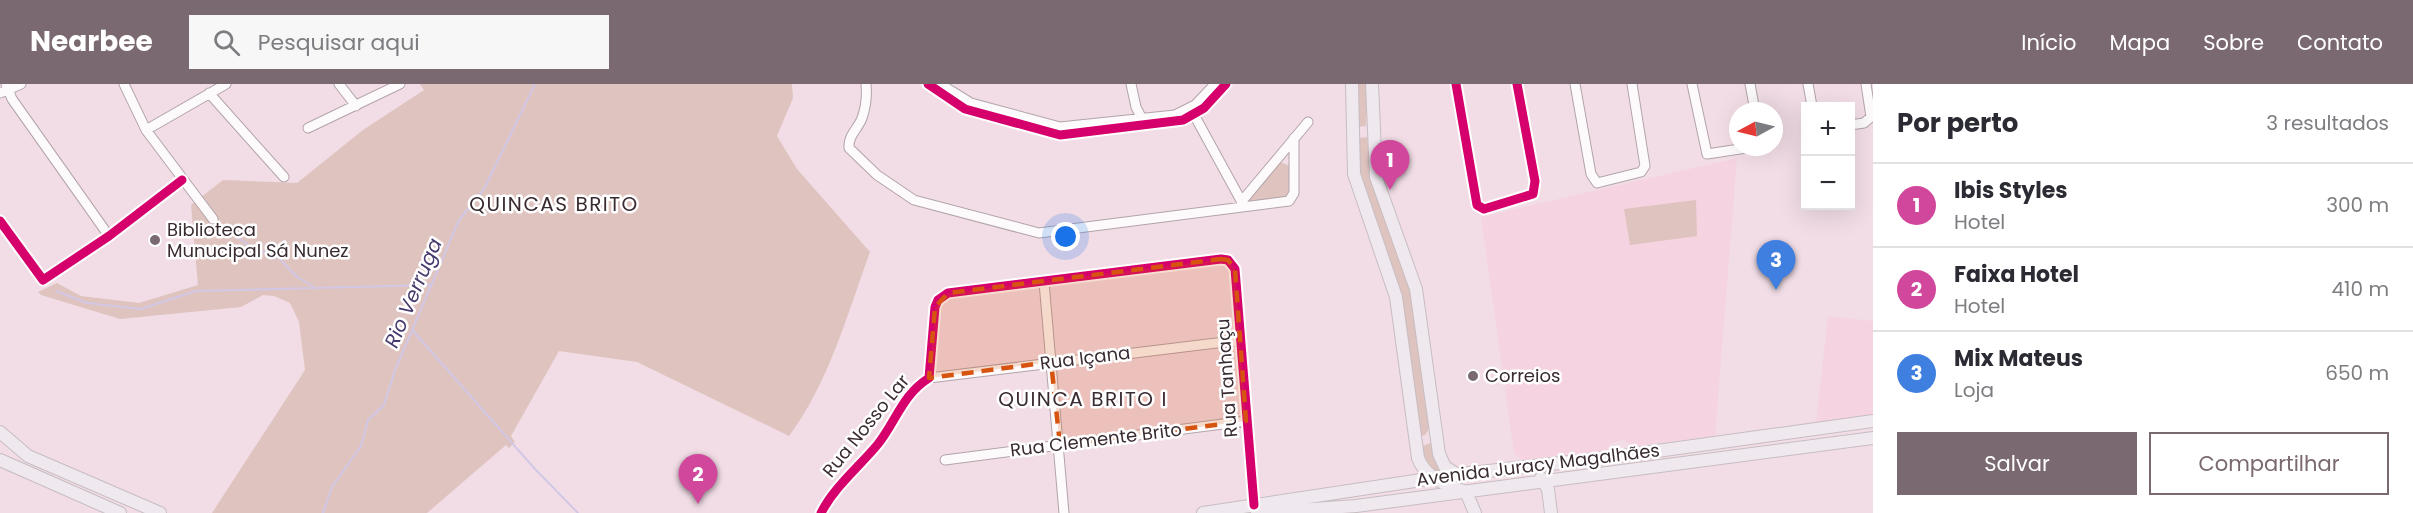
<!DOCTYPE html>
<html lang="pt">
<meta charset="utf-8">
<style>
:root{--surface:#fff;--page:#f7f7f7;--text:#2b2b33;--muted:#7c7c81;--line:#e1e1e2;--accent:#7a6970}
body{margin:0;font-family:Poppins,sans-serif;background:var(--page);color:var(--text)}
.controls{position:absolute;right:18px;top:18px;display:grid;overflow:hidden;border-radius:0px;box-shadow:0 6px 24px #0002}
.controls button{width:54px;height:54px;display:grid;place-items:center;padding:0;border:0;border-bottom:2px solid var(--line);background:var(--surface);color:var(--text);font:30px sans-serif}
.compass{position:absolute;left:1729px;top:18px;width:54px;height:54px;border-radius:50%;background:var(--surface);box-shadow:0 6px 24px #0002;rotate:263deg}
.you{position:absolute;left:1066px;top:153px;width:21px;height:21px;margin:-15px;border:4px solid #fff;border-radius:50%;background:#1a73e8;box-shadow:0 0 0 9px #1a73e833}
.badge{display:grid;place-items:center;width:39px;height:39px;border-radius:50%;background:var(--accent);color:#fff;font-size:20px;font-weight:700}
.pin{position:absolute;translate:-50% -50px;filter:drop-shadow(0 2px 3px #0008)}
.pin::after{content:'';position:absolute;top:32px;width:21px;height:18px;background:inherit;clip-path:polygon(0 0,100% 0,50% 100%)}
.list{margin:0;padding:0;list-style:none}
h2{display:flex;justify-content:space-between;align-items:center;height:78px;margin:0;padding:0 24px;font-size:26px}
h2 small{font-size:20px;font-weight:400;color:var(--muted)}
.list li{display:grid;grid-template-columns:39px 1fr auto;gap:18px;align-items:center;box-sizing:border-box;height:84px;padding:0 24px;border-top:2px solid var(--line)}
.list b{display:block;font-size:22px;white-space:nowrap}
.list p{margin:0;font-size:20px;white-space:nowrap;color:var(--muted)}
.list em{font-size:20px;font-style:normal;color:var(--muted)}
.actions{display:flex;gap:12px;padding:18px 24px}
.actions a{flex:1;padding:14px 0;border:2px solid var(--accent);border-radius:0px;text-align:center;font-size:21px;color:var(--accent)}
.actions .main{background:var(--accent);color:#fff}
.icon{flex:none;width:33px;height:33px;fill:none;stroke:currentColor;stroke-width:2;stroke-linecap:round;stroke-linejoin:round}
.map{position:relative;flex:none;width:1873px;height:429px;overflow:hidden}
header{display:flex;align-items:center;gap:36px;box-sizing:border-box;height:84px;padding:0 30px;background:var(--accent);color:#fff}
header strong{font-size:28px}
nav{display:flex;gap:33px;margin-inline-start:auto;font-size:21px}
.search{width:420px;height:54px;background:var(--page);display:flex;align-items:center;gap:15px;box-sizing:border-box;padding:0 21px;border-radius:0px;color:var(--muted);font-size:22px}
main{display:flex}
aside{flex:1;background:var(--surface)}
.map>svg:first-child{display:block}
</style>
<header>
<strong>Nearbee</strong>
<div class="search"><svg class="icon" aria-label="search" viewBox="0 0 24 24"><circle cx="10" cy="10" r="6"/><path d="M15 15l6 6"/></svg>Pesquisar aqui</div>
<nav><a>Início</a><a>Mapa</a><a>Sobre</a><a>Contato</a></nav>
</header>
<main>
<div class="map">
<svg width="1873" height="429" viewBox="0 0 1873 429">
<rect width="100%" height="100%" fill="#f2dde6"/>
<path fill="#f5d3e1" d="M1737 74 1715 352 1632 363 1624 356 1610 359 1607 367 1524 378 1514 369 1481 133Z
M1828 232 1873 237V332L1816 339Z"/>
<path fill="#dec3bf" d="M420 0H792L793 14 777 52 797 85 870 168C847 231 829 298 789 352L637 278 559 267 511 352 515 358 509 364 506 361 427 429H212L305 286 299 238 290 219 274 212 263 211 241 223 120 235 41 211 38 208 57 199 81 212 139 219 198 201 191 121 223 96 297 99 363 46 424 6Z
M1353 0H1367L1366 42 1357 43Z
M1367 53 1373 104 1410 204 1429 345 1425 351 1420 352 1403 253 1360 105 1359 54Z
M1280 78 1290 82 1289 106 1286 113 1249 118 1248 115Z
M1696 116 1697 152 1630 161 1624 125Z
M1430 359 1434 376 1446 389 1439 390 1427 380 1418 360 1423 362Z"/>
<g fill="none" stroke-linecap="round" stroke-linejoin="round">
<path stroke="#d2c7e5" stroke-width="2" d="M216 140 252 163 279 174 297 193 313 202
M56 207 87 219 141 225 196 207 431 201
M413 247 535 385 578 429
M323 429 332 403 361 362 368 336 384 321 395 286 459 136 484 105 535 0"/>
<defs>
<path id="minor" d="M6 0 12 15 109 152
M124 0 146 46 213 135
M339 0 356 22
M866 0C867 11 866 23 862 34 858 45 848 51 849 64L877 91 914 116 1039 149 1289 117 1294 109V54
M928 0 965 25 1060 51 1183 36 1204 24 1226 0
M940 0 971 19 1060 43 1175 31 1195 21 1215 0
M1131 0 1136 23 1143 37
M1456 0 1477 121 1484 125 1533 110 1535 97 1517 0
M1575 0 1591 90 1597 99 1641 88 1645 82 1632 0
M1692 0 1707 70 1753 63
M1750 0 1755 27
M1808 0 1812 22
M0 9 21 0
M209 9 284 93
M1192 27 1244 122
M1850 41 1864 39 1871 33 1866 0
M308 44 400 0
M146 46 226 0
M1242 117 1308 38
M0 137 43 196 109 152 182 96
M1044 198 1064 429
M929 294 1241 256
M945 376 1246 337
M821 429C835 402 859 383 878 360 896 337 903 310 929 294L935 223 938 216 948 209 1221 175 1228 176 1235 185 1254 421"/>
<path id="major" d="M1352 0 1354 90 1396 213 1418 374C1426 395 1447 401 1466 408L1475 429
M1372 0 1376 93 1416 205 1439 370 1445 383 1458 391
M0 348 28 372 160 429
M0 376 120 429
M1541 394 1548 405 1551 429
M1203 429 1461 390 1614 373 1873 337
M1257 429 1356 422 1873 354"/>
</defs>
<use href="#minor" stroke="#b2a3aa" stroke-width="11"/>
<use href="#major" stroke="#c7bdc1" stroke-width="14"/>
<use href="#minor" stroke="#fdfafb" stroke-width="9"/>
<use href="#major" stroke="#efe8ee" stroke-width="12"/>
<defs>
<path id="cycleway" d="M928 0 965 25 1060 51 1183 36 1204 24 1226 0
M1456 0 1477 121 1484 125 1533 110 1535 97 1517 0
M0 137 43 196 109 152 182 96
M821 429C835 402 859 383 878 360 896 337 903 310 929 294L935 223 938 216 948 209 1221 175 1228 176 1235 185 1254 421"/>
</defs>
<use href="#cycleway" stroke="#fff" stroke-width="13"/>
<use href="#cycleway" stroke="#d6006c" stroke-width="9"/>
</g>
<path fill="#d65410" fill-opacity="0.2" stroke="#d65410" stroke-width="4.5" stroke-dasharray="12 8" stroke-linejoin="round" d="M1221 175 1228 176 1235 185 1246 337 1060 361 1051 278 929 294 935 223 948 209Z"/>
<g fill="#7a6970" stroke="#fff" stroke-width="2">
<circle cx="155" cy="156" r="6"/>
<circle cx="1473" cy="292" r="6"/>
</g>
<g text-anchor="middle" stroke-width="5" stroke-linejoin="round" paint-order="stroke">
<g font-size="18" fill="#392b31" stroke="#fff" text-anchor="start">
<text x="167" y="152">Biblioteca<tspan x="167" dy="21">Munucipal Sá Nunez</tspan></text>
<text x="1485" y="298">Correios</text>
</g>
<g font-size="18" fill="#392b31" stroke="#fff">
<text transform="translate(1085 274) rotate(-7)" y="6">Rua Içana</text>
<text transform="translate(1227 294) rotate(-94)" y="6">Rua Tanhaçu</text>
<text transform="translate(866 342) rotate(-51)" y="6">Rua Nosso Lar</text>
<text transform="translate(1096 356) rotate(-7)" y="6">Rua Clemente Brito</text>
<text transform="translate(1538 381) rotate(-7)" y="6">Avenida Juracy Magalhães</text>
</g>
<g font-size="20" letter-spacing="1.5" fill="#392b31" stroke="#fff">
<text x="554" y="127">QUINCAS BRITO</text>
<text x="1083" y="322">QUINCA BRITO I</text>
</g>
<g font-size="20" font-style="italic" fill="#483a6e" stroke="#fff">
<text transform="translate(413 209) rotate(-67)" y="7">Rio Verruga</text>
</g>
</g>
</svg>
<div class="controls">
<button>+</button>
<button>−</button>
</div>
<svg class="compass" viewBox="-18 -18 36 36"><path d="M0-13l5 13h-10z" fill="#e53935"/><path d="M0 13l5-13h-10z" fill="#7c7c81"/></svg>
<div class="you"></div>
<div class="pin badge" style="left:1390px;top:106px;background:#d1479c">1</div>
<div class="pin badge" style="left:698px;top:420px;background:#d1479c">2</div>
<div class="pin badge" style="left:1776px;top:206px;background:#3f7fe0">3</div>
</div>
<aside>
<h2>Por perto<small>3 resultados</small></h2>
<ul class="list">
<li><span class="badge" style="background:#d1479c">1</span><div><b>Ibis Styles</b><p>Hotel</p></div><em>300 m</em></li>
<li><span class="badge" style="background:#d1479c">2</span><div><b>Faixa Hotel</b><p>Hotel</p></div><em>410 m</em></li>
<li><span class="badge" style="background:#3f7fe0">3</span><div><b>Mix Mateus</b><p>Loja</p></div><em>650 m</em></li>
</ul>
<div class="actions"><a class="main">Salvar</a><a>Compartilhar</a></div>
</aside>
</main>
